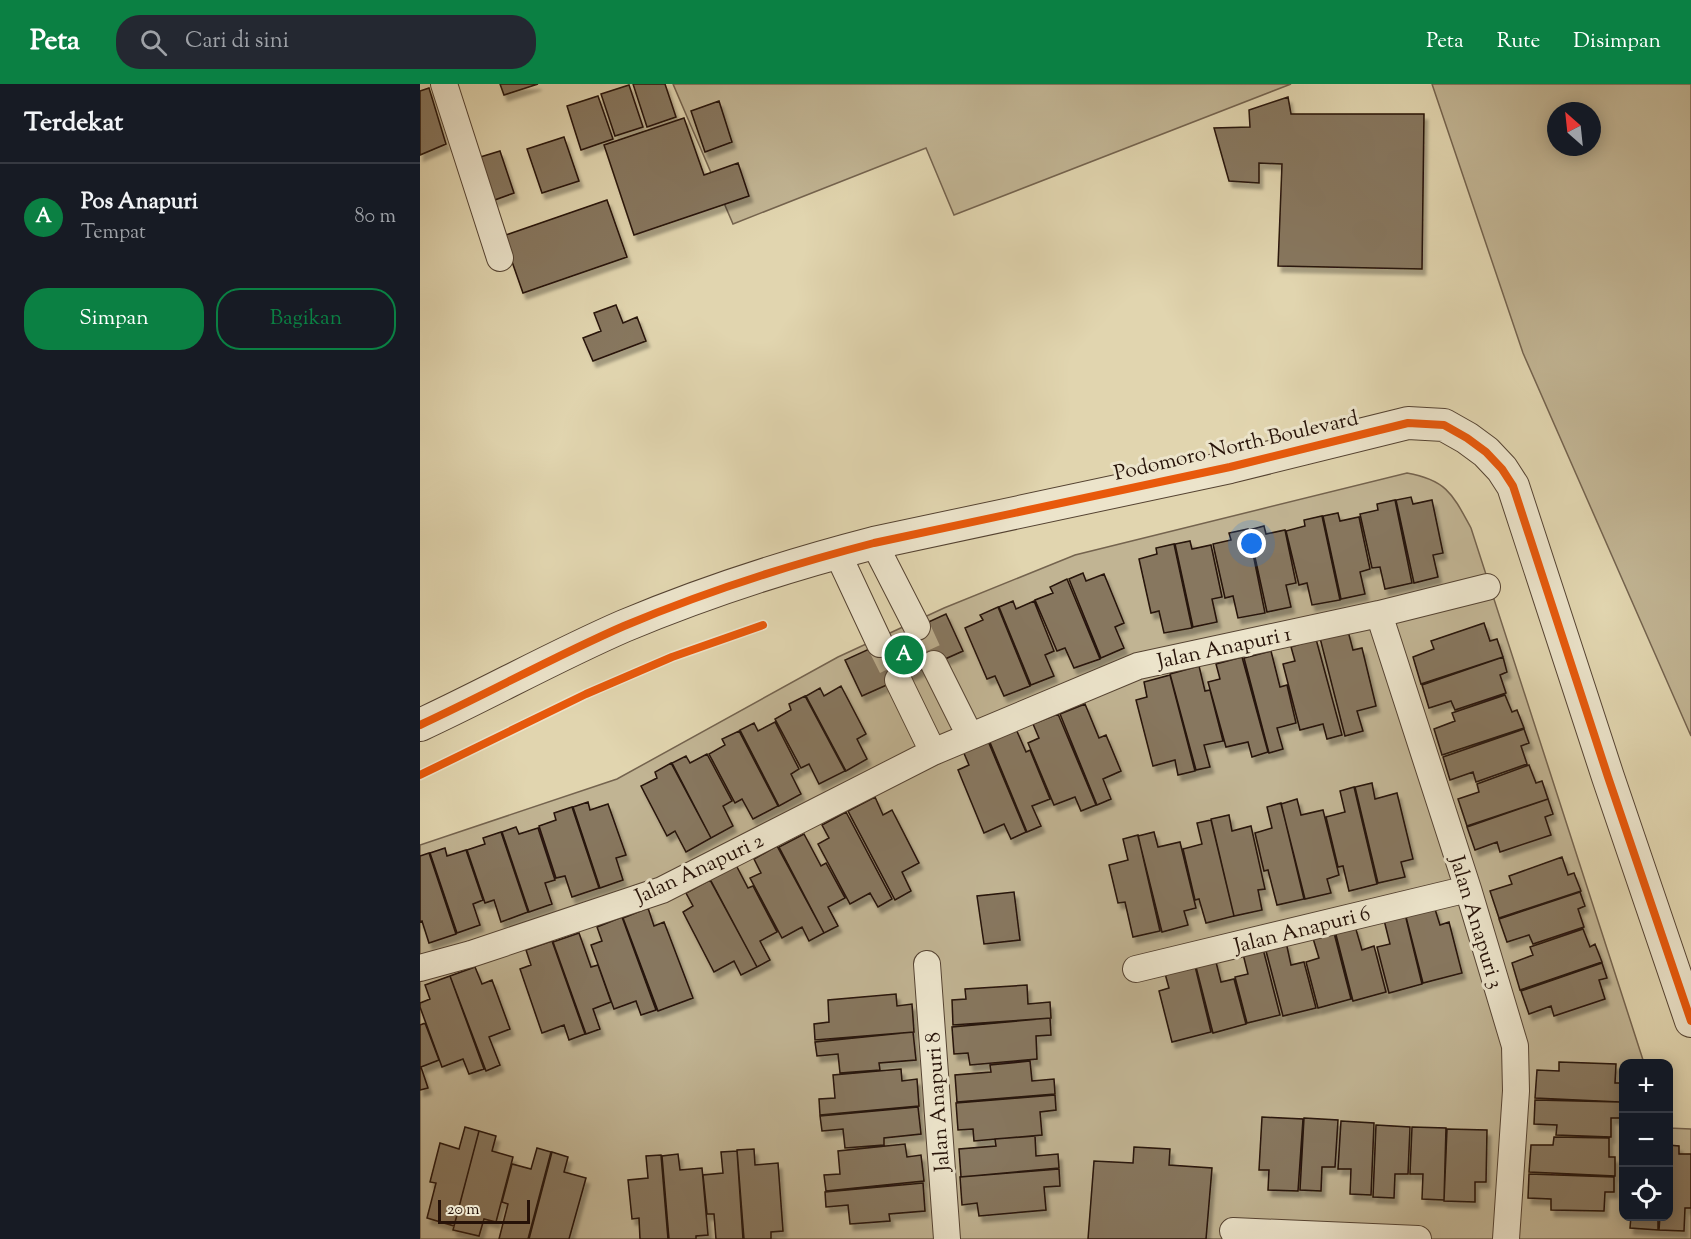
<!DOCTYPE html>
<html lang="id">
<meta charset="utf-8">
<style>
:root{--surface:#171b24;--page:#242831;--text:#f1f3f6;--muted:#9ea1a6;--line:#363941;--accent:#0b8043}
body{margin:0;font-family:"Sorts Mill Goudy",serif;background:var(--page);color:var(--text)}
.controls{position:absolute;right:18px;bottom:18px;display:grid;overflow:hidden;border-radius:12px;box-shadow:0 3px 15px #0003}
.controls button{width:54px;height:54px;display:grid;place-items:center;padding:0;border:0;border-bottom:2px solid var(--line);background:var(--surface);color:var(--text);font:30px sans-serif}
.compass{position:absolute;left:1127px;top:18px;width:54px;height:54px;border-radius:50%;background:var(--surface);box-shadow:0 3px 15px #0003;rotate:333deg}
.scale{position:absolute;left:18px;bottom:15px;width:92px;box-sizing:border-box;padding-left:6px;border:3px solid #261208;border-top:0;font-size:16px;line-height:21px;white-space:nowrap;color:#261208;-webkit-text-stroke:4px #ece4cb;paint-order:stroke}
.you{position:absolute;left:832px;top:460px;width:21px;height:21px;margin:-15px;border:4px solid #fff;border-radius:50%;background:#1a73e8;box-shadow:0 0 0 9px #1a73e833}
.badge{display:grid;place-items:center;width:39px;height:39px;border-radius:50%;background:var(--accent);color:#fff;font-size:20px;font-weight:700}
.pin{position:absolute;translate:-50% -50%;border:3px solid #fff;box-shadow:0 2px 6px #0006}
.list{margin:0;padding:0;list-style:none}
h2{display:flex;justify-content:space-between;align-items:center;height:78px;margin:0;padding:0 24px;font-size:26px}
h2 small{font-size:20px;font-weight:400;color:var(--muted)}
.list li{display:grid;grid-template-columns:39px 1fr auto;gap:18px;align-items:center;box-sizing:border-box;height:108px;padding:0 24px;border-top:2px solid var(--line)}
.list b{display:block;font-size:22px;white-space:nowrap}
.list p{margin:0;font-size:20px;white-space:nowrap;color:var(--muted)}
.list em{font-size:20px;font-style:normal;color:var(--muted)}
.actions{display:flex;gap:12px;padding:18px 24px}
.actions a{flex:1;padding:14px 0;border:2px solid var(--accent);border-radius:24px;text-align:center;font-size:21px;color:var(--accent)}
.actions .main{background:var(--accent);color:#fff}
.icon{flex:none;width:33px;height:33px;fill:none;stroke:currentColor;stroke-width:2;stroke-linecap:round;stroke-linejoin:round}
.map{position:relative;flex:none;width:1271px;height:1155px;overflow:hidden}
header{display:flex;align-items:center;gap:36px;box-sizing:border-box;height:84px;padding:0 30px;background:var(--accent);color:#fff}
header strong{font-size:28px}
nav{display:flex;gap:33px;margin-inline-start:auto;font-size:21px}
.search{width:420px;height:54px;background:var(--page);display:flex;align-items:center;gap:15px;box-sizing:border-box;padding:0 21px;border-radius:24px;color:var(--muted);font-size:22px}
main{display:flex}
aside{flex:1;background:var(--surface)}
.map>svg:first-child{display:block}
</style>
<header>
<strong>Peta</strong>
<div class="search"><svg class="icon" aria-label="search" viewBox="0 0 24 24"><circle cx="10" cy="10" r="6"/><path d="M15 15l6 6"/></svg>Cari di sini</div>
<nav><a>Peta</a><a>Rute</a><a>Disimpan</a></nav>
</header>
<main>
<aside>
<h2>Terdekat<small></small></h2>
<ul class="list">
<li><span class="badge">A</span><div><b>Pos Anapuri</b><p>Tempat</p></div><em>80 m</em></li>
</ul>
<div class="actions"><a class="main">Simpan</a><a>Bagikan</a></div>
</aside>
<div class="map">
<svg width="1271" height="1155" viewBox="0 0 1271 1155">
<defs>
<filter id="shadow"><feDropShadow dx="3.5" dy="6" stdDeviation="1.5" flood-color="#0004"/></filter>
</defs>
<rect width="100%" height="100%" fill="#e1d5af"/>
<filter id="stains"><feTurbulence type="fractalNoise" baseFrequency=".00333" numOctaves="4"/><feColorMatrix values="0 0 0 0 .2 0 0 0 0 .09 0 0 0 0 .02 0 0 0 .5 -.17"/></filter>
<radialGradient id="worn" r=".72"><stop offset=".6" stop-color="#630" stop-opacity="0"/><stop offset="1" stop-color="#630" stop-opacity=".3"/></radialGradient>
<path fill="#c1b493" stroke="#74634e" stroke-width="1.5" fill-rule="evenodd" d="M253 0H871L534 131 506 64 313 140Z
M1012 0H1271V652L1103 269ZM1136 27H1172V63H1136Z
M987 389C1027 396 1033 411 1051 444L1224 979 1204 980V1132H1248L1249 1044 1271 1045V1155H0V761L197 695 418 573 524 524 655 471Z"/>
<path fill="#87775f" stroke="#261208" stroke-width="1.5" filter="url(#shadow)" d="M80 0H118L84 11Z
M213 0H245L256 33 227 43Z
M209 1 223 43 195 52 181 10Z
M9 4 26 60 0 71V7Z
M178 12 193 55 161 66 147 22Z
M868 13 871 30H1004L1002 185 858 182 862 80 839 79V99L809 97 794 44 830 43 829 26Z
M299 17 312 58 285 68 271 27Z
M264 34 284 91 318 79 329 112 214 151 184 61Z
M144 53 159 97 122 109 107 65Z
M80 67 94 109 72 117 57 74Z
M187 116 207 173 103 209 83 152Z
M196 221 203 239 217 233 226 257 173 277 163 254 181 247 174 229Z
M991 413 993 420 1012 416 1023 469 1013 471 1018 493 994 499 976 416Z
M975 416 992 499 965 505 960 483 952 484 940 430 958 426 957 420Z
M918 429 920 437 939 433 950 485 940 488 945 510 921 515 903 432Z
M902 432 920 516 892 521 887 499 879 501 866 447 885 442 884 436Z
M844 442 846 450 865 446 876 499 866 501 871 523 847 528 829 446Z
M828 445 845 529 818 534 813 512 805 514 793 460 811 456 809 449Z
M770 457 772 465 791 461 802 513 792 515 797 538 773 543 755 460Z
M754 460 772 544 744 549 739 527 731 529 719 475 737 470 736 464Z
M663 489 666 497 684 490 704 539 695 543 704 564 681 574 649 495Z
M647 495 680 575 654 584 645 564 637 567 615 516 633 509 630 503Z
M593 517 596 525 614 517 634 567 625 571 634 592 611 601 579 523Z
M578 523 610 602 584 612 575 592 567 595 545 544 563 536 560 531Z
M526 530 543 567 442 612 425 576Z
M1064 539 1070 557 1077 555 1083 573 1001 600 993 573 1014 565 1011 557Z
M928 547 933 566 942 564 956 622 937 627 943 647 925 652 900 554Z
M896 555 922 651 907 655 903 640 880 646 863 580 875 577 871 563Z
M851 567 860 603 867 601 876 639 857 644 863 665 849 669 824 574Z
M822 573 848 668 832 673 828 658 806 663 788 598 800 595 796 580Z
M1083 573 1087 588 1080 591 1086 609 1035 626 1031 617 1009 624 1002 601Z
M779 582 785 607 790 606 803 657 784 661 790 683 776 686 750 590Z
M750 591 775 687 758 691 755 676 733 682 716 616 727 613 724 598Z
M421 602 446 650 437 655 447 675 426 687 386 612 400 604 404 612Z
M1085 611 1092 628 1097 626 1104 644 1022 671 1014 645 1035 637 1032 629Z
M385 612 425 687 399 700 389 680 381 684 355 635 371 626 369 620Z
M665 620 679 654 686 651 701 687 683 695 691 715 677 721 640 630Z
M638 630 676 721 661 727 655 713 634 721 608 659 619 654 613 640Z
M355 638 379 685 371 690 381 710 359 722 320 646 334 639 338 647Z
M596 645 606 668 610 666 630 715 612 722 621 742 607 748 569 656Z
M1104 645 1109 659 1101 662 1107 680 1056 698 1053 688 1030 696 1023 673Z
M319 647 358 722 333 735 322 715 315 719 289 670 305 661 302 655Z
M568 657 606 748 591 755 584 740 564 749 538 686 549 681 543 667Z
M287 670 312 717 303 722 313 742 291 754 252 679 266 672 270 679Z
M251 679 291 754 266 768 255 747 247 752 221 702 237 694 235 688Z
M1109 681 1116 699 1122 697 1128 715 1047 742 1038 715 1059 708 1057 700Z
M952 699 955 715 977 709 993 775 981 778 985 793 958 799 935 703Z
M934 703 957 800 929 807 923 782 918 783 906 733 925 728 920 707Z
M455 713 463 731 472 726 499 779 482 788 491 807 475 816 428 727Z
M877 715 881 731 903 726 919 791 907 795 911 809 885 815 861 720Z
M1128 715 1133 730 1125 733 1131 751 1080 768 1077 758 1055 766 1047 743Z
M168 718 170 726 188 720 206 771 196 774 203 796 180 804 153 723Z
M861 719 884 815 857 821 848 786 844 787 835 749 852 744 847 723Z
M152 723 179 804 152 813 145 792 136 794 119 742 136 736 134 729Z
M426 728 472 815 458 823 450 809 430 820 398 760 409 754 402 741Z
M809 731 812 747 831 742 845 805 838 806 842 826 814 832 791 735Z
M791 736 814 832 786 839 779 815 775 816 763 765 782 760 777 739Z
M96 743 99 750 118 744 135 796 125 799 132 820 109 828 82 748Z
M81 748 108 828 81 838 74 816 65 819 47 766 65 760 63 754Z
M734 748 738 763 760 758 776 824 764 827 768 841 742 848 718 752Z
M384 750 401 782 406 779 425 814 408 823 418 842 404 849 359 763Z
M718 751 740 847 713 853 705 818 698 819 689 781 708 776 703 755Z
M357 762 404 849 389 857 382 843 362 854 330 794 341 789 334 775Z
M25 764 27 772 46 766 63 816 53 820 60 841 37 849 10 769Z
M9 769 36 850 9 859 2 837 0 838V772Z
M1142 773 1148 791 1154 789 1161 807 1079 834 1070 807 1092 800 1089 792Z
M316 781 328 804 333 802 357 848 340 857 350 876 337 883 290 795Z
M290 796 337 883 321 891 314 877 294 888 263 828 273 822 266 809Z
M594 808 600 856 564 860 557 812Z
M1160 808 1165 822 1158 825 1164 843 1113 860 1109 851 1087 858 1079 835Z
M1014 822 1020 841 1029 838 1042 889 1003 899 985 829Z
M228 824 234 842 244 838 273 914 238 927 203 834Z
M985 830 1002 900 969 909 957 863 970 860 964 836Z
M202 833 236 926 221 931 216 917 194 925 171 861 182 857 177 843Z
M935 842 942 866 954 862 966 908 933 917 915 847Z
M913 845 931 915 898 924 886 878 899 874 892 851Z
M1163 845 1170 863 1175 860 1182 878 1100 906 1092 879 1113 871 1110 863Z
M159 849 171 883 178 881 191 918 173 925 180 945 166 950 133 858Z
M132 857 165 950 149 956 144 941 122 949 100 885 111 881 106 866Z
M866 858 871 881 884 878 896 924 863 932 845 863Z
M842 861 860 931 827 939 815 893 828 890 822 866Z
M795 874 801 898 814 895 826 940 793 949 775 879Z
M774 878 791 948 752 958 739 907 749 904 744 886Z
M1182 879 1187 894 1179 896 1185 915 1134 932 1131 922 1109 930 1101 907Z
M55 883 62 900 72 896 90 945 69 953 80 981 66 987 30 892Z
M30 892 64 985 49 990 43 975 22 983 0 923V919L10 915 5 901Z
M607 901 608 920 630 918 631 934 533 941 532 916 546 915 545 905Z
M476 910 477 922 492 920 494 948 395 956 394 940 409 938 408 916Z
M630 934 631 951 616 952 617 975 550 981 548 969 534 970 532 943Z
M5 939 19 976 1 983 8 1004 0 1006V941Z
M493 948 496 976 459 979 460 986 420 989 418 970 397 972 395 958Z
M610 977 612 997 634 995 635 1010 537 1018 535 991 571 988 570 981Z
M1139 978 1196 980 1195 999H1201L1200 1018 1115 1014 1117 986 1139 987Z
M481 985 482 997 497 995 499 1022 400 1031 399 1015 415 1014 413 991Z
M635 1011 636 1026 620 1028 622 1051 554 1057 553 1045 538 1046 536 1019Z
M1115 1016 1200 1018V1034H1191V1053L1136 1051 1137 1041 1114 1040Z
M498 1023 501 1050 464 1054V1061L425 1064 423 1045 402 1047 400 1032Z
M842 1033 883 1035 878 1107 848 1106 849 1086H839Z
M884 1034 918 1036 915 1083H902L901 1107 880 1106Z
M921 1037 954 1039 951 1111 930 1110 931 1085H918Z
M956 1041 990 1043 988 1090H975L974 1114 953 1113Z
M45 1043 59 1047 34 1142 7 1134 16 1099 10 1098 20 1059 39 1065Z
M992 1043 1026 1044 1024 1116 1002 1115 1003 1090H990Z
M1027 1045 1067 1046 1066 1098H1055V1118L1024 1117Z
M59 1047 76 1052 72 1067 93 1073 76 1138 64 1135 59 1152 33 1146Z
M615 1052 616 1072 638 1070 639 1084 541 1093 539 1065 576 1062 575 1055Z
M1134 1053 1189 1054V1073H1195V1092L1109 1088 1111 1061H1133Z
M485 1060 487 1073 501 1071 504 1097 406 1107 404 1091 420 1090 418 1067Z
M1248 1061 1259 1062V1070H1271V1124H1265L1264 1147 1239 1146 1240 1132H1248Z
M714 1063 750 1065 749 1081 792 1084 786 1155H668L674 1077 713 1079Z
M117 1064 131 1068 108 1155H79L88 1120 82 1118 92 1080 111 1085Z
M334 1065 335 1081 358 1079 363 1147 351 1148V1155H324L317 1066Z
M317 1067 323 1155H296L294 1130H287L283 1091 303 1089 301 1068Z
M132 1068 148 1073 144 1088 166 1094 149 1155H109Z
M258 1070 260 1086 282 1084 288 1151 276 1152V1155H249L242 1072Z
M241 1071 248 1155H220L219 1134 212 1135 208 1096 228 1094 226 1072Z
M639 1085 640 1102 624 1103 626 1126 559 1132 557 1119 542 1121 540 1093Z
M1109 1090 1194 1093V1108H1185L1184 1127 1131 1126V1115L1108 1114Z
M503 1099 505 1127 469 1130 470 1137 430 1140 428 1121 406 1123 405 1108Z
M1211 1132H1238V1146L1210 1144Z"/>
<g fill="none" stroke-linecap="round" stroke-linejoin="round">
<path stroke="#bcae8e" stroke-width="26" stroke-dasharray="26 13" stroke-linecap="butt" d="M497 543 514 580
M460 560 478 596"/>
<defs>
<path id="minor" d="M24 0 80 174
M454 459 497 543
M417 468 460 560
M959 530 1048 805 1095 962 1096 1007 1086 1155
M514 580 550 652
M478 596 513 668
M507 880 527 1155
M0 884 51 870 242 806 513 668 718 582 959 530 1067 503
M716 885 1048 805
M813 1147 998 1155"/>
<path id="tertiary" d="M0 641C69 609 135 572 204 542 285 508 369 481 454 459L810 383 988 339 1024 341 1047 354 1066 368 1082 385 1093 402 1188 693 1271 937"/>
</defs>
<use href="#minor" stroke="#554332" stroke-width="28"/>
<use href="#tertiary" stroke="#554332" stroke-width="34"/>
<use href="#minor" stroke="#ece4cb" stroke-width="26"/>
<use href="#tertiary" stroke="#ece4cb" stroke-width="32"/>
<defs>
<path id="cycleway" d="M0 641C69 609 135 572 204 542 285 508 369 481 454 459L810 383 988 339 1024 341 1047 354 1066 368 1082 385 1093 402 1188 693 1271 937
M0 691 166 610 252 573 343 541"/>
</defs>
<use href="#cycleway" stroke="#ece4cb" stroke-width="11"/>
<use href="#cycleway" stroke="#e8590c" stroke-width="8"/>
</g>
<g text-anchor="middle" stroke-width="6" stroke-linejoin="round" paint-order="stroke">
<g font-size="21" fill="#261208" stroke="#ece4cb">
<text transform="translate(816 361) rotate(-13)" y="7">Podomoro North Boulevard</text>
<text transform="translate(804 563) rotate(-12)" y="7">Jalan Anapuri 1</text>
<text transform="translate(279 784) rotate(-25)" y="7">Jalan Anapuri 2</text>
<text transform="translate(1057 838) rotate(73)" y="7">Jalan Anapuri 3</text>
<text transform="translate(882 845) rotate(-14)" y="7">Jalan Anapuri 6</text>
<text transform="translate(517 1018) rotate(-94)" y="7">Jalan Anapuri 8</text>
</g>
</g>
<rect width="100%" height="100%" filter="url(#stains)"/>
<rect width="100%" height="100%" fill="url(#worn)"/>
</svg>
<div class="controls">
<button>+</button>
<button>−</button>
<button><svg class="icon" aria-label="locate" viewBox="0 0 24 24"><circle cx="12" cy="12" r="6"/><path d="M12 2v4M12 18v4M2 12h4M18 12h4"/></svg></button>
</div>
<svg class="compass" viewBox="-18 -18 36 36"><path d="M0-13l5 13h-10z" fill="#e53935"/><path d="M0 13l5-13h-10z" fill="#9ea1a6"/></svg>
<div class="scale">20 m</div>
<div class="you"></div>
<div class="pin badge" style="left:484px;top:571px">A</div>
</div>
</main>
